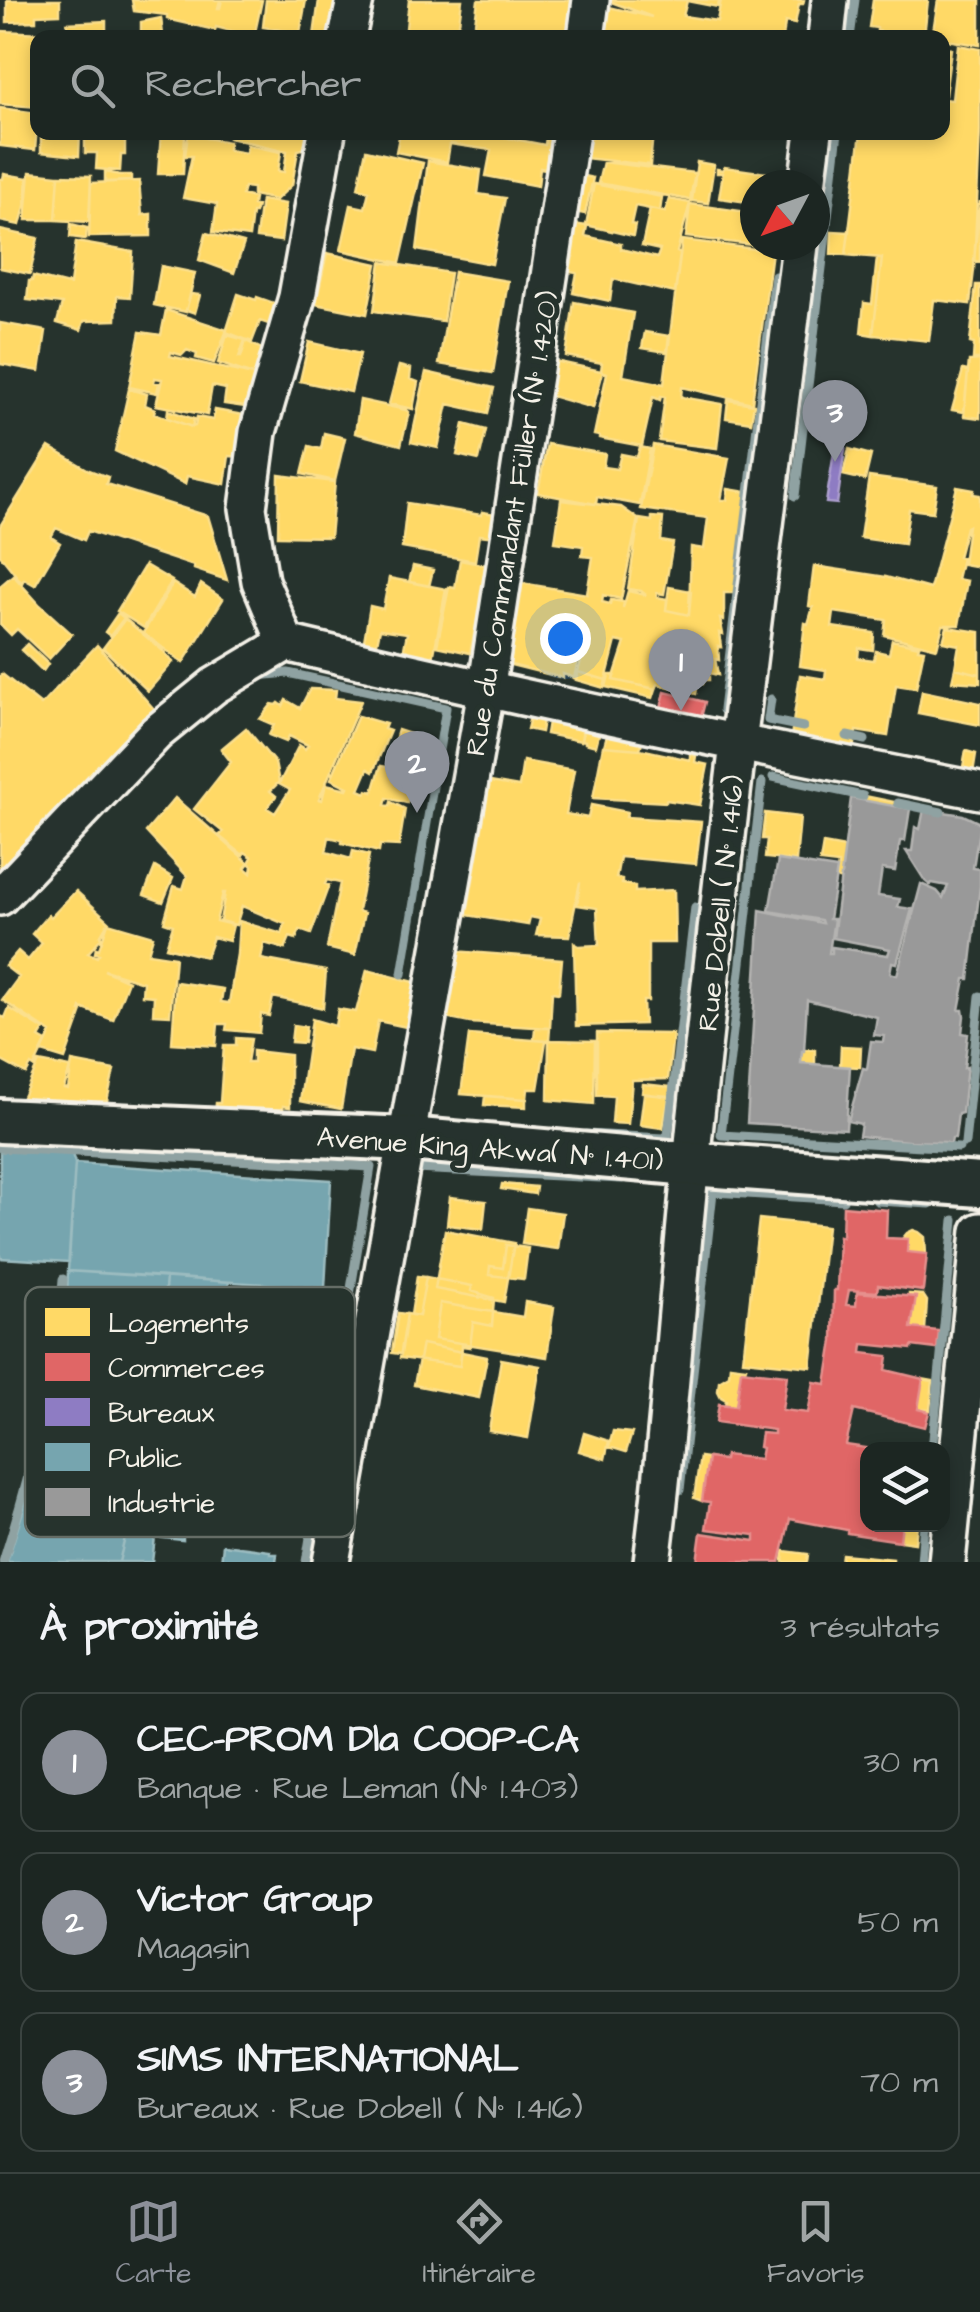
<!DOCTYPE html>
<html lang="fr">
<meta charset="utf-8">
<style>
:root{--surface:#1c2622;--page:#29322f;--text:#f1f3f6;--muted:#a0a5a5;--line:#3a4340;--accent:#8c9099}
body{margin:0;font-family:"Architects Daughter",sans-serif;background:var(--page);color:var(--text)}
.controls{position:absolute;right:30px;bottom:30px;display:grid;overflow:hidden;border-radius:20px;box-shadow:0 5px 15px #0003}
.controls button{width:90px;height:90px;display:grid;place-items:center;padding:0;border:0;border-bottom:2px solid var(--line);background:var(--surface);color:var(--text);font:50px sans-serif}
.compass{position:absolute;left:740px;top:170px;width:90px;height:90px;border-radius:50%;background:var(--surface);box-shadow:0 5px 15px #0003;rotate:229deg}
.you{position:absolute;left:565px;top:638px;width:35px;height:35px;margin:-25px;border:8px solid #fff;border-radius:50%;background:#1a73e8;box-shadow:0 0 0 15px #1a73e833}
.badge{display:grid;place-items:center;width:65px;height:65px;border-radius:50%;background:var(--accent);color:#fff;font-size:32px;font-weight:700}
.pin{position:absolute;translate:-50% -82px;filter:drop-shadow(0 2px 5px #0008)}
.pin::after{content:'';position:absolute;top:52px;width:35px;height:30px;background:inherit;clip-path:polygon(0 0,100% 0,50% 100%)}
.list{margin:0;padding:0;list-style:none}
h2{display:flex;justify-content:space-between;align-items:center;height:130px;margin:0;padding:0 40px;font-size:42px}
h2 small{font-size:32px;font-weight:400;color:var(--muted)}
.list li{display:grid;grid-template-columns:65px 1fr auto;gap:30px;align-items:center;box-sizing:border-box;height:140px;margin:0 20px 20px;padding:0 20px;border:2px solid var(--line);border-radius:20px}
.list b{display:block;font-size:38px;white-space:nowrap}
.list p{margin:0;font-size:32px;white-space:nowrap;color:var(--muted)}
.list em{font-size:32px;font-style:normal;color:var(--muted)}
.icon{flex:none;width:55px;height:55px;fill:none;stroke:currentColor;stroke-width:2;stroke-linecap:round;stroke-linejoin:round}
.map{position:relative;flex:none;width:980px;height:1562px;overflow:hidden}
.search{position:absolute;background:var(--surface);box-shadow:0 5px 15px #0003;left:30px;right:30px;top:30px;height:110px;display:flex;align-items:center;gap:25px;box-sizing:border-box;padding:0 35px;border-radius:20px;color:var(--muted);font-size:38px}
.sheet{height:610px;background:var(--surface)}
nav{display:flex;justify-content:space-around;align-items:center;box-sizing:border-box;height:140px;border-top:2px solid var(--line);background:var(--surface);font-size:28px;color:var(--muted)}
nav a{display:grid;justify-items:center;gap:5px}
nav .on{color:var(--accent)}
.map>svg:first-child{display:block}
</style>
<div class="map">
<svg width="980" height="1562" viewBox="0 0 980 1562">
<rect width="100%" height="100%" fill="#26332d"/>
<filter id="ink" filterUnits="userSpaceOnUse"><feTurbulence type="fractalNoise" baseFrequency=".01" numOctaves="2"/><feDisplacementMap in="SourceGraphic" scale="20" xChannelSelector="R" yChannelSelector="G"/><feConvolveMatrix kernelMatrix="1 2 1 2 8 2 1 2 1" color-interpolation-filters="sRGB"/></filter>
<g filter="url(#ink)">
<path fill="#ffd966" stroke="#fce08d" stroke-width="2.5" d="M7 0H60V14L36 15V21L7 22Z
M132 0H220L218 8H220L222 0H262L254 37 216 27 215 30 167 19V15L134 11Z
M266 0H306L300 33 263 27Z
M319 0H335L332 38 314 36Z
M409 0H462L457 38H405Z
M478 0H580L572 38H473Z
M606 0H719L718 7 687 1 683 16 717 21 721 0H804L803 4H799L795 24 785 22 783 38H601L609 7 652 17Z
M873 0H928L924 36 877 31V28L869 27Z
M938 0H980V45L932 38Z
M161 18 163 35 183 38H144V33H141V22Z
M106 21V38H67V23Z
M0 31 43 33V38H38V107L0 104Z
M958 45 980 49V130L974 270 970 304 934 300 929 341 873 335 882 258 846 255 861 132H942V99L952 100Z
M942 47 951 49 945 95 942 94Z
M0 108 38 113 35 150 0 146Z
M41 132H80L79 156 41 152Z
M85 132H125V155H121L120 171 96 169 97 153H85Z
M230 132H314L312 147 298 150 292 185 276 200 253 195V188L244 187 242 195 254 198 253 205 257 206 255 213H252L249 237 213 232 217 204 183 198 192 156H185L188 135 229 142 228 150 246 153 247 145 281 152 278 171 284 172 287 151 229 138Z
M400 132H494L493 135 545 145 546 137 517 132H570L564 172 540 168 538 186 486 176 491 150 450 144 447 162 396 152Z
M588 132H653L650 165 584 158Z
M161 133 185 134 183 174H158Z
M366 150 423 163 400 263 341 250 351 205 365 208 369 191 358 188Z
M428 161 481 170 478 194 505 198 492 264 417 250Z
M603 162 695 173 690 200 598 183Z
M697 162 714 165 708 203 692 201Z
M724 167 781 175 780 185H755V203L719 198 723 173H717V169L723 170Z
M30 172 59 175 56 220H26Z
M105 172 120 175H131V181L105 182Z
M4 174 28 178 26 202 20 225 0 221V179H3Z
M574 174 593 178 585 214 570 211Z
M59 175 91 176 89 222 56 220Z
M139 181 142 215 151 214V236L89 237 91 183Z
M594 184 662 197 660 211 635 206 631 224 635 225 633 236 586 225Z
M669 199 690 203 677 252 680 254 675 293 613 279 610 301 573 293 577 273 569 272 573 257 564 255 573 224 587 226 585 236 621 244V249L657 258 660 250 642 246 650 209 665 212Z
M261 200 286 204 281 241 256 238Z
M980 201V262L974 261Z
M690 204 755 213V245L761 246 686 237Z
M71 224 87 228 86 239 70 237Z
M0 230 38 238 30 274 0 268Z
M832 231 849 232 846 255 831 254Z
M206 233 244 243 234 273 199 260Z
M682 240 772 251 752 403 682 387 681 397 722 404 717 448 659 441 665 397 661 396 660 400 653 397 642 446 599 438V436L594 435 607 373 603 372 593 408 540 393 550 360 601 371 602 363 566 356 574 302 633 313 623 376 664 384Z
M76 242 133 252 130 297 117 296 116 320 84 321 81 330 57 323 62 304 27 300 29 281H32L33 276 68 285V283L70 284Z
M327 253 377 264 367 314 316 304Z
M877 258H882L873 335 861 333 864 303 872 304Z
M381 262 450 273 443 321 374 311Z
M161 266 195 273 186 312 154 305Z
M454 272 508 281 493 373 439 364Z
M976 285H980V359H973L974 344 970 343Z
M191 294 200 295 195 313 186 310Z
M238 294 256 300 257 297 285 307 277 327 260 321 252 342 226 332Z
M166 310 227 330 214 363 196 358 197 354 187 350 182 355 171 352 170 356 253 375 218 363 227 335 245 340 239 357H241L246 341 269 353 253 408 224 404 226 389 212 386 207 415 156 405 162 379 155 378 154 382 159 383 157 393 129 387 140 332 161 335Z
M0 323 46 331 40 371 0 364Z
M645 332 669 336 667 352 642 348Z
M309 342 360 354 351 392 300 381Z
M980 360V418L964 416 969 361Z
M399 366 411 369 410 379 418 382 413 409 389 404Z
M963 370 968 371 964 412 952 410Z
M426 372 494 388 488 413 448 404 438 448 411 442Z
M129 389 147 394 145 405 155 409 154 413 192 427 195 426 197 417 213 420 215 410 249 416 243 457 229 456 225 484 187 476 185 484 115 451Z
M360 400 406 410 409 412 401 445 355 433Z
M728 400 754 404 751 422 726 418Z
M168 410 194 419 192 427 167 418Z
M464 424 486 430 479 460 457 455Z
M324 433 345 438 335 481 302 474 309 446 321 449Z
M547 444 605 454 603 467 617 469 621 454 637 457 640 447 650 449 640 505 597 497 596 504 538 493Z
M653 445 729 458 721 500H727L728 489 746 492 734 593H724V620L720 619 723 634 719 633 721 647 718 646 719 660 715 659 718 675 709 673V680H705L703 684 698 683 696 694 658 684 656 689 613 680 625 643 616 641 606 680 578 672 585 644 582 643 574 678 563 674V678L503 663 509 581 587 594 593 557 582 556 583 546 555 542 561 500 621 507 638 519 621 599 603 595 602 602 610 604 611 600 624 602 623 608 628 591 646 595 641 591 628 589 639 519 652 521V517L663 518 661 541 673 543 664 594 657 593V597L667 599 666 610 689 615 691 547 704 549 708 518 641 509Z
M49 447 89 470 108 477 106 484 208 516 227 580 194 569V566L88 531 84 540 56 528 51 537 60 543 35 585 24 579 22 583 0 555V526Z
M849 449 871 455 865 480 843 475Z
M279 475 335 482 330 537 278 536Z
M869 477 937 486 933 512 909 509 904 544 860 538Z
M957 487 974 490 973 494 980 495V567L963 564 968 526 966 527 958 557 962 558 957 579 967 581 959 625H943L937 648 884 635 886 620 834 612 832 627 874 633 873 650 859 648 858 658 874 660 876 651 889 654 892 640 919 646 918 649 924 650 916 688 896 685 888 736 856 731 853 750 823 745V742L791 737 800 675 825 679 826 670 800 666 805 623 808 624 813 607 809 606 814 566 886 577 930 589Z
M407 503 481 515 482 512 508 516 505 538 479 535 475 561 402 548Z
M460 560 501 568 497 599 482 597 470 653 437 646 449 587 455 588Z
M145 565 172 581 144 628 117 611Z
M413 566 433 570 429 586 409 582Z
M13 575 40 605 72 634 49 659 17 629 11 635 0 624V586Z
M389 578 446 589 433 659 403 654 407 633 380 629 377 643 364 641 370 606 383 609Z
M173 583 195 597 201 584 223 599 183 663 143 633Z
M669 587 691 591 689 615 666 610Z
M118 613 124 618 110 636 105 632Z
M125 619 162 650 173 662 148 691 103 648Z
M947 627 980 632V674L955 668 959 645 943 642Z
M27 644 48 664 43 671 21 650Z
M97 645 162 718 0 892V676L2 674 41 705Z
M955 668 980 674V683L952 681Z
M578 672 606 680 604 688 576 680Z
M609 675H614L613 680 656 689 653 698 606 687Z
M310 689 336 690 335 698 361 701 319 799 322 800 326 784 347 789 348 787 331 779 358 716 386 724 384 729 390 731 373 772 368 769 359 790 366 793 367 790 373 792 381 766 387 767 398 730 429 740 416 799 409 796 407 803 387 798 385 805 390 806 391 802 405 809 399 846 380 845 379 852 342 843V840L329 837 326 852 351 859 353 851 369 855 358 911 364 913 355 955 327 948 340 883 327 880 325 884 329 885 311 934 300 930 296 939 290 937 285 949 264 943 261 959 326 971 323 1008 273 997 269 1016 261 1014 259 1033 226 1030 227 1024H218L216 1046 172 1043 176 982 223 989 221 1002 229 1003 237 954 239 921 282 934 285 924 242 906 236 925 220 921 225 893H223L216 921 233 925 229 941 213 937 206 957 166 947 173 925 164 922 174 886 183 889 187 876 146 832 175 798 249 863 245 868 251 873 252 866 249 863 252 857 245 852 243 855 219 836 223 832 194 809 231 762 221 749 246 728 275 763 279 782 270 791 276 796 267 808 275 813 290 790 279 784 299 745 305 749 308 745 289 736 286 742 269 735 274 725 260 719 272 704 277 705 279 703 283 706 286 700 300 708Z
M922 691 980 703V725L918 713Z
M530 717 543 720 541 732 527 729Z
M548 722 583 727 581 741 546 734Z
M584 730 599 734 596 746 585 743V741L582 740Z
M607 735 642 742 640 749 604 746Z
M603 746 640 749 690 760V754L696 756 695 762 708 765 700 805 666 800V802L593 798Z
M966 751 976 754 973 773 963 767Z
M523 761 574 770 566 814 588 818 591 805 627 812 626 817 701 822 696 864 620 857 616 878 622 879V884L635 886V892L674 890 675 943H648V1001H643L644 1024 576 1026 574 943 579 946 599 945 597 908 577 905 580 882 569 936 536 935 540 919 530 917 528 925 467 915 490 782 519 787Z
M855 794 909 805 906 809 855 799Z
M765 813 800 817 796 861 765 858 767 839H762Z
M823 844 845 848 841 880 836 878 838 864 820 862Z
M155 867 173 878 163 902 144 895Z
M76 891 109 921 100 936 102 937 88 953 97 957 99 954 95 953 96 948 99 949 108 923 153 936 148 953 175 957 170 1015 153 1014 154 996 142 995 143 982 104 970 128 981 113 1020 81 1008 80 1011H82L65 1059 42 1052 51 1033 2 1000 19 977 5 966 18 951 28 960 42 943 32 934 48 915 51 917Z
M453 951 562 959 559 993 552 992 550 1028 470 1023 445 1018Z
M367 970 422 984 411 1028 378 1021 372 1053 351 1049 341 1109 300 1101 312 1019 335 1026 338 1009 356 1012Z
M9 1008 44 1030 39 1038 46 1042 34 1067 31 1065 26 1074 0 1060V1016L5 1018Z
M293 1025 306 1027 304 1043 291 1042Z
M535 1028H550L549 1041 534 1040Z
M597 1033 673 1034 668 1079 632 1080 628 1124 612 1123 614 1096 597 1095Z
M469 1035 546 1041 538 1089H528L527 1099 461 1094Z
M236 1038 251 1039 247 1062H253V1051L290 1055V1107L283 1106V1119L215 1115 216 1103H220L224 1045H236Z
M549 1040 595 1041 594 1104 548 1100Z
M841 1046 861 1047 860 1067 840 1066Z
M804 1049 815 1050V1064L801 1063 802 1051Z
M39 1062 70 1068 64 1088 68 1089 72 1062 114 1070 106 1105 80 1101 78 1113 20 1112 22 1099Z
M643 1084 672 1087 671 1097 642 1093Z
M644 1094 669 1096 663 1128 640 1125Z
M485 1096 526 1099V1107L484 1105Z
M502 1184 536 1187 535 1194 501 1189Z
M450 1197 486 1201 483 1229 447 1225Z
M527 1208 563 1213 558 1249 522 1244Z
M759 1219 827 1226 811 1367 743 1360Z
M445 1230 514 1243 504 1302 435 1289Z
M913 1230 919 1232 925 1237 926 1255 907 1252 908 1239 903 1238 907 1233Z
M506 1245 528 1248 524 1279 489 1275 490 1266 503 1268Z
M417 1276 426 1277 419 1316 411 1315Z
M426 1277 472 1286 471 1291 494 1298 492 1326 473 1322 470 1347 462 1346 460 1366 400 1358 407 1314 419 1316Z
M909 1294 923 1295 927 1301 925 1330 911 1328 916 1297 909 1296Z
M525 1302 554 1307 547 1357 435 1339 440 1303 523 1317Z
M398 1313 407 1314 401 1354 392 1353Z
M422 1344 487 1357 479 1398 414 1385Z
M501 1359 540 1366 528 1438 489 1431Z
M730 1365 746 1367 745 1370H741L736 1406 725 1405 726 1400 721 1397 718 1391 719 1381 729 1375Z
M922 1379 933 1381 930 1410 918 1409Z
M613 1431 632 1433 626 1452 609 1447Z
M584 1433 609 1441 605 1459 579 1451Z
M700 1457 708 1458 702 1501 694 1498Z
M902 1524H917L915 1543 900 1541Z
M784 1551 808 1554 807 1562H783Z
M842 1554 893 1559V1562H841Z"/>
<path fill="#e06666" stroke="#e6908d" stroke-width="2.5" d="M665 692 705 702 698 729 658 719Z
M843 1206 887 1210 886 1238 908 1239 907 1252 927 1254 923 1291 878 1285 877 1292 849 1290 846 1305 856 1306 857 1292 916 1297 911 1328 939 1331 937 1349 912 1346 911 1349 863 1344 862 1353 888 1356 886 1370 923 1379 918 1409 929 1412 925 1427 854 1410 846 1445 879 1450H868V1524H902L900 1541 860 1535 847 1533V1530L790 1519 780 1562H697L701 1533 755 1541V1535L706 1529 710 1502 702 1501 708 1458 724 1460 725 1455 760 1459 762 1448 759 1447 761 1433 774 1434V1430L716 1422 719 1404 736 1406 741 1370 787 1375 782 1410 808 1413 814 1382 826 1384 833 1341 834 1290H837L839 1236 842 1237Z"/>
<path fill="#8e7cc3" stroke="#ad9fce" stroke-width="2.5" d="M835 446 845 448 837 504 826 503Z"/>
<path fill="#76a5af" stroke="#9cbcc0" stroke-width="2.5" d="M0 1151 72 1154 75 1163 69 1262 0 1258Z
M75 1163 331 1180 325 1288 68 1271Z
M68 1271 166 1277 159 1368 134 1501 119 1562H7L35 1473 66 1327Z
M166 1277 229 1282 221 1352 296 1361 298 1349 331 1353 326 1404 283 1395 272 1451 225 1442 221 1464 224 1465 219 1506H216L215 1512 190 1509V1512L182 1511 183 1540 155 1537 152 1562H119L134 1501 159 1368Z
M223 1545 270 1551V1554H277L276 1562H221Z"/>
<path fill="#999" stroke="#b4b3b1" stroke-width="2.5" d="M851 798 910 809 905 841H900L895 871 882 869 878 896 900 899 898 907 912 909 897 963 892 962 890 973 897 975 921 884 937 891 943 898 948 886 932 883 930 885 925 881 906 851H912L915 827 920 829 924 809 963 815 980 823 973 868 980 869V886L969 979H965L959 1010H963L964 1016 962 1033 968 1034 964 1068 967 1067 962 1113 958 1114 955 1138H952L951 1144 944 1142 908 1141 859 1136 861 1124 848 1121 863 1068 867 1069 871 1041 883 1042 884 1036 874 1035 877 1017 807 1000 804 1051H802L801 1063 850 1067 846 1129 747 1123 760 910 822 923 821 920 769 911 778 860 837 869 829 919H834L829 953H832V947L888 955 890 949 833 938Z"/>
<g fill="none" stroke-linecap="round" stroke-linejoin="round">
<path stroke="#8fa2a2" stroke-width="9" d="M850 38 855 0
M795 496 838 132
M257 676 288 673 446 708 402 974
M771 699 768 720 803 727
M723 710 775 276
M847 736 865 740
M773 777 863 796
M762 782 721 1135 959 1148
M898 803 941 812
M586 1134 664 1138 668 1135 695 907
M965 1143 980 996
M0 1148 371 1167 306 1562
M414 1176 415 1169 622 1179
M877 1201 930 1204
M932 1450 954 1220
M680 1490 713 1192 843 1200
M3 1562C32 1470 56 1376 63 1279
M921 1562 924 1524"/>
<defs>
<path id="minor" d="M347 38 355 0
M586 38 591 0
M826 38 830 0
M807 185 814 132
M286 643 260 581 248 508 258 432 297 297 327 132
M0 897 156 733 214 686 286 643C516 698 748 746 980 791
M331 1562 486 691 571 132
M652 1562C669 1429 677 1296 691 1163 722 856 762 551 800 245
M947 1562 980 1231"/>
<path id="tertiary" d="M0 1121 408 1139 691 1164 980 1185"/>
</defs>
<use href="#minor" stroke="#f4f1e8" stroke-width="42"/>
<use href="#tertiary" stroke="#f4f1e8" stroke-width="50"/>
<use href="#minor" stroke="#26332d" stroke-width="35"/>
<use href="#tertiary" stroke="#26332d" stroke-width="42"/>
</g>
</g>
<g text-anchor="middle" stroke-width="10" stroke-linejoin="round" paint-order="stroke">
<g font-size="28" fill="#f4f1e8" stroke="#26332d">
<text transform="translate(511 523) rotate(-81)" y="10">Rue du Commandant Füller (N° 1.420)</text>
<text transform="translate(720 903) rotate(-84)" y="10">Rue Dobell ( N° 1.416)</text>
<text transform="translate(490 1148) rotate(4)" y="10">Avenue King Akwa( N° 1.401)</text>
</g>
</g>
<rect x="25" y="1287" width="330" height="250" rx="15" fill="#26332d" stroke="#646c65" stroke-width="2.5"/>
<rect x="45" y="1308" width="45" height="28" fill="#ffd966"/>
<rect x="45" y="1353" width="45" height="28" fill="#e06666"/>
<rect x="45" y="1398" width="45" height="28" fill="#8e7cc3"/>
<rect x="45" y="1443" width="45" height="28" fill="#76a5af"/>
<rect x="45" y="1488" width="45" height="28" fill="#999"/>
<g font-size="28" fill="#f4f1e8">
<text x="108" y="1332">Logements</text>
<text x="108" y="1377">Commerces</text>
<text x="108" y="1422">Bureaux</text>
<text x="108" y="1467">Public</text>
<text x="108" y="1512">Industrie</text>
</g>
</svg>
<div class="controls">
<button><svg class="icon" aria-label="layers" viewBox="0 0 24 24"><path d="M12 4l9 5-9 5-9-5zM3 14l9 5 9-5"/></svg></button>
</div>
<svg class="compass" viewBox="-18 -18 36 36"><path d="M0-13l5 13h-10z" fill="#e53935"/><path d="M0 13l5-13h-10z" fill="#a0a5a5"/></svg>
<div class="you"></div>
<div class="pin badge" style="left:681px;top:711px">1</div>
<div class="pin badge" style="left:417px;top:813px">2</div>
<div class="pin badge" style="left:835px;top:462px">3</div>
<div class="search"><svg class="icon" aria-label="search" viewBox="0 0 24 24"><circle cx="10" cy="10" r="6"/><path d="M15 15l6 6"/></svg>Rechercher</div>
</div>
<section class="sheet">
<h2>À proximité<small>3 résultats</small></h2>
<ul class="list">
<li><span class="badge">1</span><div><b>CEC-PROM Dla COOP-CA</b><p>Banque · Rue Leman (N° 1.403)</p></div><em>30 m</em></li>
<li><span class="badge">2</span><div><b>Victor Group</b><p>Magasin</p></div><em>50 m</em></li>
<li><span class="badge">3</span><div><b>SIMS INTERNATIONAL</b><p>Bureaux · Rue Dobell ( N° 1.416)</p></div><em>70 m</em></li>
</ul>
</section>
<nav>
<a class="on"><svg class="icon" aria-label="map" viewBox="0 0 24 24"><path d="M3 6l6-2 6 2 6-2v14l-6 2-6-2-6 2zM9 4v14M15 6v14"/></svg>Carte</a>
<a><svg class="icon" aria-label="directions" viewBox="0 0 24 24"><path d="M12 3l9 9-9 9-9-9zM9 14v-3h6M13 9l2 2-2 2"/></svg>Itinéraire</a>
<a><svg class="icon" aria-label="saved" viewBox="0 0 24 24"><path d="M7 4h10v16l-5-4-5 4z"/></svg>Favoris</a>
</nav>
